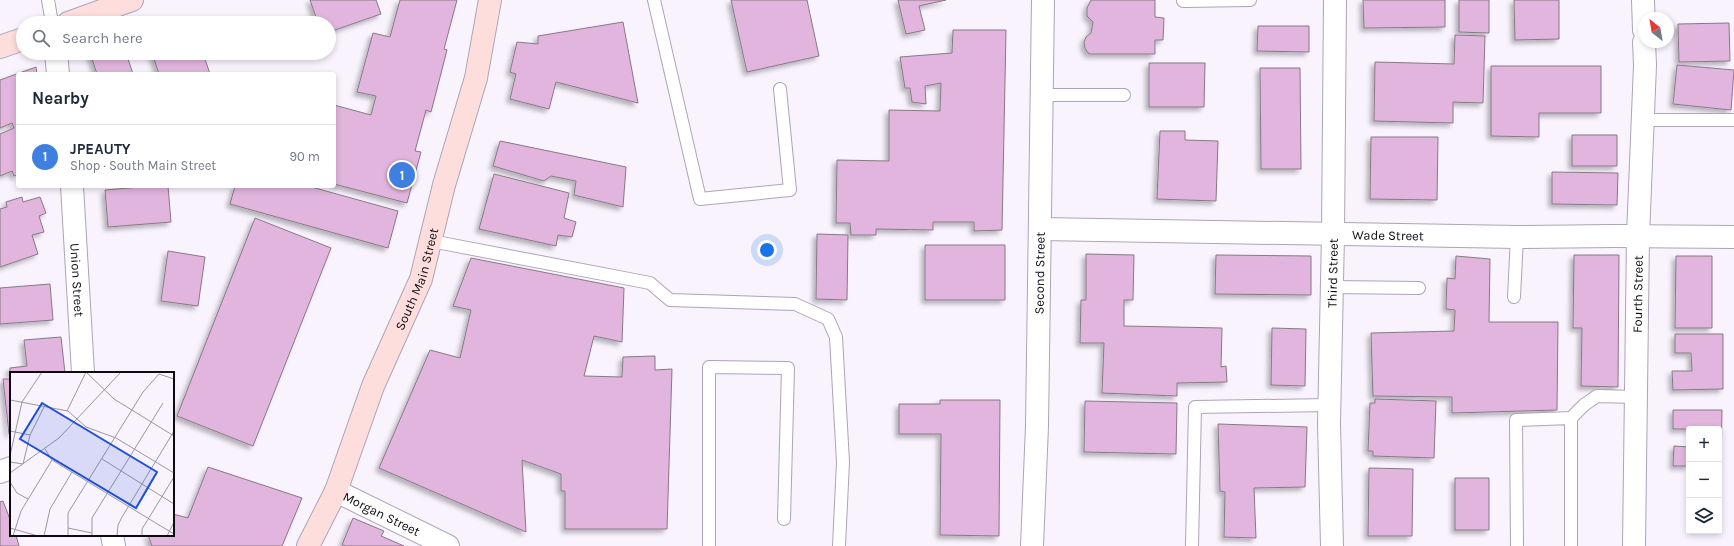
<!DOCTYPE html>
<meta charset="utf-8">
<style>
:root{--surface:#fff;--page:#f6f6f7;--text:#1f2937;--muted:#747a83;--line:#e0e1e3;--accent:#6c6b09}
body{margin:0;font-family:Karla,sans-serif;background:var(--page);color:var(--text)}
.controls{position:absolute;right:12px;bottom:12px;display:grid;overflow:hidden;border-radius:4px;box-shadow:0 2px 6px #0003}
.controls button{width:36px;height:36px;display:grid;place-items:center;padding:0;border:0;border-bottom:1px solid var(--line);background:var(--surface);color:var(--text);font:20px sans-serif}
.compass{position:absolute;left:1638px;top:12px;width:36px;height:36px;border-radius:50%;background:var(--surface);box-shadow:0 2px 6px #0003;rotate:329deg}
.you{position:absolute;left:767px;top:250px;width:14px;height:14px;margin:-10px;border:3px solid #fff;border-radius:50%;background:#1a73e8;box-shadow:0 0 0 6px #1a73e833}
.badge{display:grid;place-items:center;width:26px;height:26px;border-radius:50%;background:var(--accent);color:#fff;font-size:13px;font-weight:700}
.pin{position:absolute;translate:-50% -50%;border:2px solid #fff;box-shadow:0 1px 4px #0006}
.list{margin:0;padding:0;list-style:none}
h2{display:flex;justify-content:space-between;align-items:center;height:52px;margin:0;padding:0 16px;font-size:17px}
h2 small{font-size:13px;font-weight:400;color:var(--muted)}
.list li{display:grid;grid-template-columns:26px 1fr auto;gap:12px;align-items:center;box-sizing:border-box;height:64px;padding:0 16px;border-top:1px solid var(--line)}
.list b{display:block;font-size:15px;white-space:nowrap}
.list p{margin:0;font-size:13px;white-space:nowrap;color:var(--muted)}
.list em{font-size:13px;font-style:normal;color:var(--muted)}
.icon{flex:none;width:22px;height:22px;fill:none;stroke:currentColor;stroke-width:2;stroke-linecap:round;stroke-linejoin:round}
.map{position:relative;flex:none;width:1734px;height:546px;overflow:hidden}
.search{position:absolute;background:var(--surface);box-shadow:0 2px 6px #0003;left:16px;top:16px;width:320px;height:44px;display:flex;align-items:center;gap:10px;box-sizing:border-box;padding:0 14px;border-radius:22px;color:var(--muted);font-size:15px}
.panel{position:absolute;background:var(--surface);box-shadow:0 2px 6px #0003;left:16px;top:72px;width:320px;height:116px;border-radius:4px}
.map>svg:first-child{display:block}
</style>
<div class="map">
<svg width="1734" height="546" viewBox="0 0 1734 546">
<defs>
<filter id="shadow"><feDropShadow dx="-3.5" dy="3.5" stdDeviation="2" flood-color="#0004"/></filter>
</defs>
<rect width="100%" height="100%" fill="#f9f3fe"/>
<path fill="#e1b5dd" stroke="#887986" filter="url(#shadow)" d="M310 0H376L381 14 329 32V23H318Z
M400 0H457L444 49 447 50 431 112 426 110 415 151 421 152 407 203 334 184V105L371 115 376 96 357 92 373 33 390 37Z
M731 0H807L819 56 747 72Z
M898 0H946L919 6 925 30 906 34Z
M1091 0H1155V17L1164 18 1163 40H1155V54H1090L1088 53 1085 48 1084 42 1086 37 1091 33 1093 22 1087 16V8Z
M1363 0H1445V27L1364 28Z
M1459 0H1489V33L1459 32Z
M1514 0H1559V39L1515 40Z
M192 19 193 23H181Z
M623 22 638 103 556 82 549 109 510 99 516 74 510 72 517 42 538 44V36Z
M1729 23 1730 61 1679 62 1678 24Z
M1258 26H1309V52L1257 51Z
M953 30H1006L1002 230 974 231V222H933V230L876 229V235H851L850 223H836L837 160 889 161V110L940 111 941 83 925 86 926 104 912 102 910 88H905L900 57 952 53Z
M1455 35 1485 36 1483 103 1453 102V123L1374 121 1375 62 1454 64Z
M90 53H126L133 74H97Z
M152 53H203L210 74H159Z
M1149 63H1205L1204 107H1149Z
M1677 65 1734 70 1731 110 1673 104Z
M1491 66H1601V113H1539V137L1491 136Z
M36 67 37 74H18V175L14 176 12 171 0 176V134L14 128 12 123 0 128V80Z
M1260 68H1300L1301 169H1261Z
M1160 131H1185V140L1218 141 1216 201 1157 199Z
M1572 135H1617V166H1572Z
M1371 137H1438L1437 200 1370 199Z
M500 141 626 167 623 207 574 195 576 181 551 176 544 181 493 166Z
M1552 172 1618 173 1617 205 1552 204Z
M494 174 569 193 564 218 576 222 572 237 558 235 556 246 479 229Z
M152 186H168L171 222 108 227 105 190Z
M235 186H308L398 211 388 248 230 204Z
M22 197 23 202 40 197 46 213 39 216 44 232 32 235 38 254 0 267V209L7 207 6 202Z
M255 218 331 248 253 446 177 416Z
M817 234 848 235 847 300 816 299Z
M925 245H1005V300H925Z
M168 251 205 257 198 306 161 301Z
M1086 254 1134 255 1133 300H1124V326L1222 328 1221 367 1226 366 1227 382 1177 383V396L1102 393 1104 343H1080L1081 300H1086Z
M1216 255 1311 256V295L1215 294Z
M1574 255H1619L1618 387 1581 386 1582 328H1573Z
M1456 256 1490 259 1489 322H1558L1557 410 1452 413V397L1373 396 1371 333 1454 331 1455 310 1446 309 1447 278 1455 279Z
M1676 256H1712V328H1675Z
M471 258 624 288 622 342 594 336 584 376 622 377 623 357 655 356V370L672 369 667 529H565V491H561V474L522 460 526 532 379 468 430 350 460 358 471 310 453 306Z
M50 284 53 320 0 324V288Z
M1272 328 1306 329 1305 386 1271 385Z
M1675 334H1723V389L1673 390 1672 371H1692L1691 353H1675Z
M61 337 65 373H11V433L9 434 3 379H10V368L27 366 24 340Z
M1375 399 1436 401 1434 458 1373 456V451H1368L1370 403H1375Z
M940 400H1000L999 536 940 535 941 434H899V404H940Z
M1085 401 1177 403 1176 454 1084 452Z
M1673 410H1722L1721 467H1719V429H1673Z
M1218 424 1307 427 1305 487 1254 488 1256 538 1224 537 1225 492 1220 491Z
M1674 446 1689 447V466H1673Z
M208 467 302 498 282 546H152L148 535H173V514L188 518Z
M1369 468 1413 469 1412 536H1368Z
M1455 478H1489V530H1455Z
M3 501 11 522V535H16L19 546H0V502Z
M353 518 384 531 381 536 404 546H346L342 545Z"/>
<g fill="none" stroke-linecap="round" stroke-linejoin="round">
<defs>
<path id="service" d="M48 0 52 23
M654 0 700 199 790 190 780 89
M1183 1 1250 0
M1042 95H1124
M1643 120H1734
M431 241 650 283 670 300 795 304 828 319 836 337 843 462 839 546
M1332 287 1419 288
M1514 297 1517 237
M1571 418 1584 405 1597 396 1636 397
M709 546V367L788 368 784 519
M1192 546 1195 407 1329 405
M1517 546 1516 420 1571 418V546"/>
<g id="minor">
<path d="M1643 0 1644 30"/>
<path d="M56 53 58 74"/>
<path id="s1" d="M72 186 83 373"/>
<path id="s2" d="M1041 229 1517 237 1614 236 1734 237"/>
<path d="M0 472 11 468"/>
<path id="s3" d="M336 491 448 546"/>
<path d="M112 535 114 546"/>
<path id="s4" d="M1332 546 1329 424 1333 234 1335 0"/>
<path id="s5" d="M1634 546 1638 236 1645 65 1644 42"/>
</g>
<g id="tertiary">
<path id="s6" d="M1032 546 1037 426 1043 0"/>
</g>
<g id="secondary">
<path d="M68 23 132 0"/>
<path d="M0 47 23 39"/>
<path id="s7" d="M308 546 336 491 373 386 421 279 444 185 476 78 490 0"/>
</g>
</defs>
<use href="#service" stroke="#ada4b5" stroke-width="14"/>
<use href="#minor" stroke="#ada4b5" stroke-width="24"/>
<use href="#tertiary" stroke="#ada4b5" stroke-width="24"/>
<use href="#secondary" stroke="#ada4b5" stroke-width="24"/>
<use href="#service" stroke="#fff" stroke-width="12"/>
<use href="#minor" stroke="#fff" stroke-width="22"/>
<use href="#tertiary" stroke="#fff" stroke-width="22"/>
<use href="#secondary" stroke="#fededd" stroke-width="22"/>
</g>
<g text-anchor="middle" stroke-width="3.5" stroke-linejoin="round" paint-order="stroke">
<g font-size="13" fill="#0e0b10" stroke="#fff">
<text dy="5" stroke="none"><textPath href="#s2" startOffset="347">Wade Street</textPath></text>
<text dy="5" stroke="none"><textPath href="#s6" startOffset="273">Second Street</textPath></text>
<text dy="5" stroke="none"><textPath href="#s4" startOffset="273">Third Street</textPath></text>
<text dy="5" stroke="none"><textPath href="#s7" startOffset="289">South Main Street</textPath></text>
<text dy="5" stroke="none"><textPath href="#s1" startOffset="94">Union Street</textPath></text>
<text dy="5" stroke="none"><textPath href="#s5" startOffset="252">Fourth Street</textPath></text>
<text dy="5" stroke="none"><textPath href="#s3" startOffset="51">Morgan Street</textPath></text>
</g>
</g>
<g transform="translate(10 372)">
<rect width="164" height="164" fill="#f9f3fe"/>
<path fill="none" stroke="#9b969f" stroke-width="1" d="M76 0 104 27 164 64M0 28 58 39 76 55 106 66 164 101M12 30 32 0M57 39 76 0M0 59 20 63M35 77 42 88 164 162M0 84 12 30M92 87 164 132M0 90 13 92 20 63 34 35M0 101 49 66 111 0M0 110 7 121 18 127M0 156 28 164M58 156 82 161M3 164 11 139 42 88M34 164 40 137 62 100M58 164V141L133 20 149 2 164 7M82 164V146L153 31M107 164 108 153 112 145 164 59M132 164V157L164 105M157 164 164 150"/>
<path fill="#1d4ed8" fill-opacity="0.15" stroke="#1d4ed8" stroke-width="2" d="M32 31 147 100 126 136 10 67Z"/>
<rect width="164" height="164" fill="none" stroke="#0e0b10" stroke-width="2"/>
</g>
</svg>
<div class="controls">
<button>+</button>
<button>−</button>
<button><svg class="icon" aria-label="layers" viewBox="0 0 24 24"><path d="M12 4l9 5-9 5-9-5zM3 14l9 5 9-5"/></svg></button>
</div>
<svg class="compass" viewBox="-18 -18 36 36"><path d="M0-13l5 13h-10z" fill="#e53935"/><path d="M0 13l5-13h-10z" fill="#747a83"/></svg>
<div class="you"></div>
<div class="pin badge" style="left:402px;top:175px;background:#3f7fe0">1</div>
<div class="search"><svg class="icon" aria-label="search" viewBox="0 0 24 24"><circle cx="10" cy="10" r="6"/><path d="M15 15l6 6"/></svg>Search here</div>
<section class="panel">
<h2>Nearby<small></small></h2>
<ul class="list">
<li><span class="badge" style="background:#3f7fe0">1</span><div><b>JPEAUTY</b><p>Shop · South Main Street</p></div><em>90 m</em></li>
</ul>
</section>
</div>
